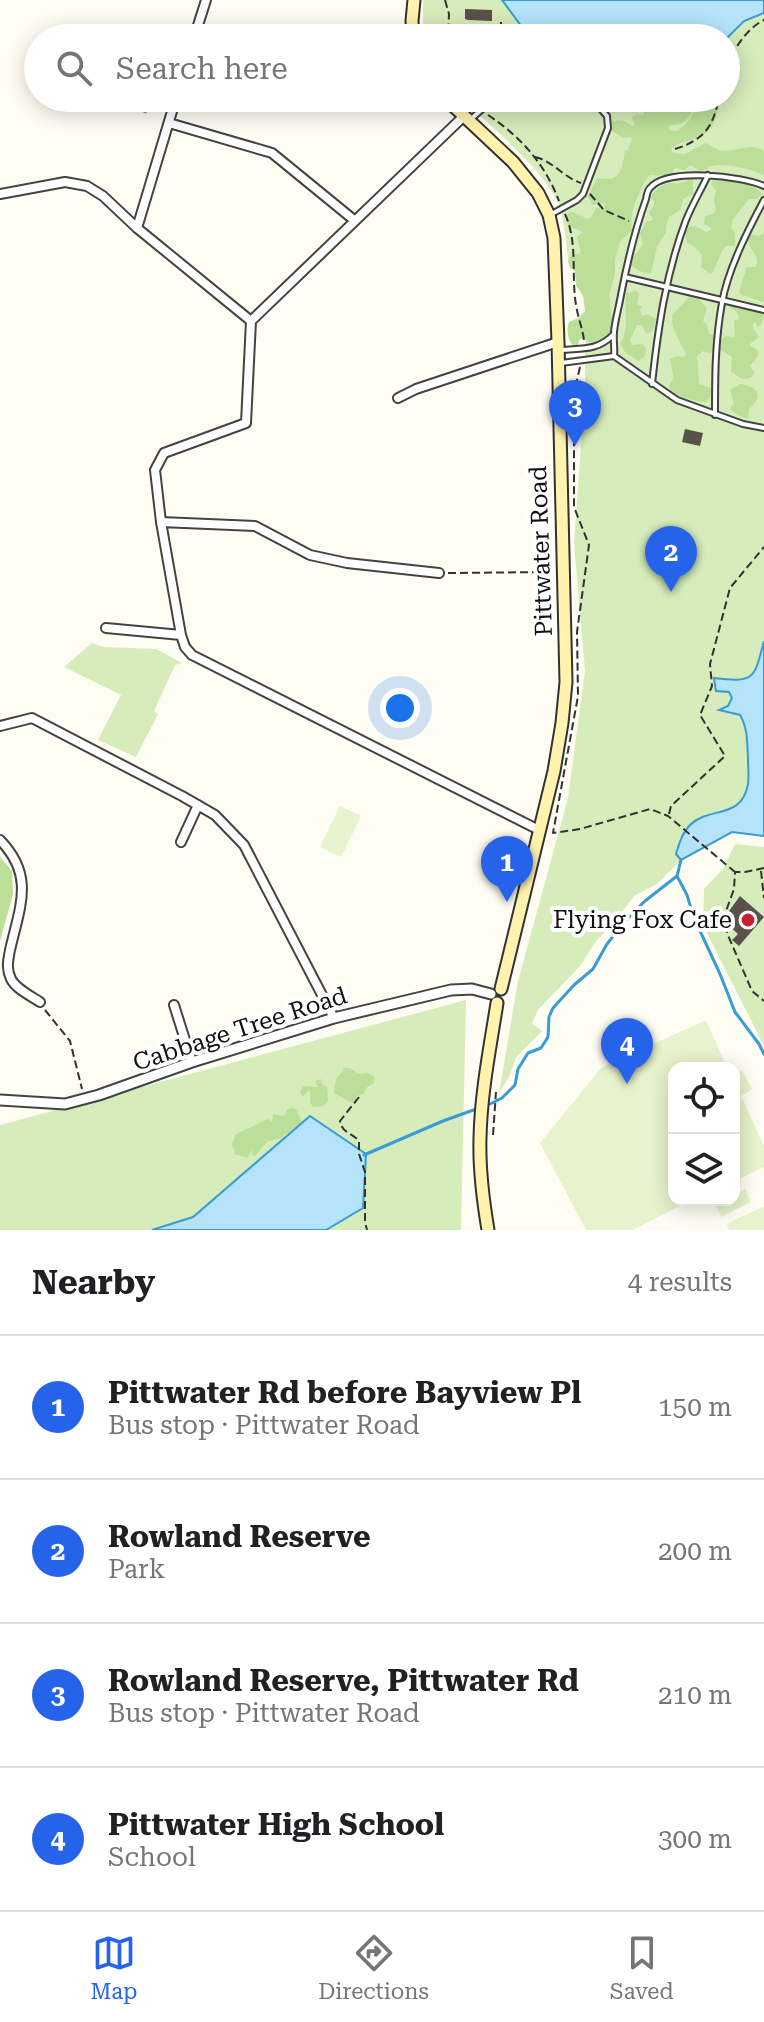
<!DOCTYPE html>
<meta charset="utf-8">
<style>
:root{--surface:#fff;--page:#f2f2f2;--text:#202124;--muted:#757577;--line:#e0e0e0;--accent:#2563eb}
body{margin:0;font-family:"Roboto Serif",serif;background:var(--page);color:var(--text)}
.controls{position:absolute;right:24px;bottom:24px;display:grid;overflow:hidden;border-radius:16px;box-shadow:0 4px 20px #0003}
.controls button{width:72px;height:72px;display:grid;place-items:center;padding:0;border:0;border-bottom:2px solid var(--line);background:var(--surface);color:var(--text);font:40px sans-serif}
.you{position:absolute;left:400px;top:708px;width:28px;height:28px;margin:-20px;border:6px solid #fff;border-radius:50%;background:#1a73e8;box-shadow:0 0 0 12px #1a73e833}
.badge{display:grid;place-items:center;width:52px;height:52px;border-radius:50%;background:var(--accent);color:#fff;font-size:26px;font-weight:700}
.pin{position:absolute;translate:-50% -66px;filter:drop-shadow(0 2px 4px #0008)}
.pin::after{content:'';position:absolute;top:42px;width:28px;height:24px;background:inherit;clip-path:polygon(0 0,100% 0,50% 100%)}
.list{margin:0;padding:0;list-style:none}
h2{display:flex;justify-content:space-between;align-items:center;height:104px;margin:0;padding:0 32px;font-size:34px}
h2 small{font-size:26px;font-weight:400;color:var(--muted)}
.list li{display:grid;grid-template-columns:52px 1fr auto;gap:24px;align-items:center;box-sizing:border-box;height:144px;padding:0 32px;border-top:2px solid var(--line)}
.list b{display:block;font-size:30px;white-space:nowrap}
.list p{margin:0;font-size:26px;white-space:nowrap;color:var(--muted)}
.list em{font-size:26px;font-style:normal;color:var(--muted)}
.icon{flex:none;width:44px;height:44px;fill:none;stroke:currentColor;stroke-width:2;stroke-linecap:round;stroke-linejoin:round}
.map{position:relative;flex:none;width:764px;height:1230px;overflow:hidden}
.search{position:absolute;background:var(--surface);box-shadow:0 4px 20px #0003;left:24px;right:24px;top:24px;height:88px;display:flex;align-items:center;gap:20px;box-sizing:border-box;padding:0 28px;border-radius:44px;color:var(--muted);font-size:30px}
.sheet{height:680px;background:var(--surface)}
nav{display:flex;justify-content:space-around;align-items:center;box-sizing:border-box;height:112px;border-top:2px solid var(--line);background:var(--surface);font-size:22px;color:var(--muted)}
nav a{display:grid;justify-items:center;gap:4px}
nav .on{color:var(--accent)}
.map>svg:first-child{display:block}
</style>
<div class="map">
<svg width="764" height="1230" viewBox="0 0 764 1230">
<rect width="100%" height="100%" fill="#fffcf3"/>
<path fill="#d6ecba" d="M423 0H764V641C761 655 759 677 741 681 733 682 722 679 714 679L718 692H729L732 694 731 704 722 711 735 714 742 718C746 733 747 747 748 763 748 797 743 810 707 816L676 854 681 860 657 884 634 896 613 924 596 941 580 966 538 1010 532 1023 542 1031 516 1057 510 1075 499 1093 518 981 568 798 585 671 574 543 585 389 586 276 589 263 569 264C566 243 565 222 558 203 545 171 487 122 460 98H726V38H423Z
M92 643 104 647 156 649 182 663 175 665 154 711 158 714 136 757 98 740 121 695 64 667Z
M735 844 764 847V1046L703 925 704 889 723 869Z
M466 1000 461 1230H0V1125Z"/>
<path fill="#bbde98" d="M645 98H654L651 102 654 106 658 99H667L670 104 672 98H693C693 115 688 125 670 125L668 128 669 130 677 131C690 123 695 113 697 98H719C717 122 713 135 687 141 679 143 676 144 671 150L673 153 685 154 706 143C712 146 718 151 725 151 738 151 751 142 764 151V175C749 168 723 162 707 167L708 169 701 171 690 165 685 170 674 168 672 176 650 175C640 186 628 215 632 230L620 242 615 259V274L609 296 612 322 617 324C620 346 598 350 583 338L579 340 578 346 572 345C568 339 566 329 569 322L579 318 585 311 583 296 576 285 575 271 570 268 568 261 572 254H579L581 252 577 237 583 232 569 226 566 219 569 212H573L588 219 592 216 596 208 605 209 604 203 592 205 588 196 597 178C601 178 606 179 610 179 623 177 623 160 625 151L628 149 632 139 631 137 623 138 611 130 610 123C617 118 626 120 632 126L635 125 632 117 637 114 643 116 645 107Z
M690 180H693V194L683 199 680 210 669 217 667 222 666 232 657 247 651 273C643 273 637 271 631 265L632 256 634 253 636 254 643 244 640 233 647 221H651L653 219 649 213 654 205V201L650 198C654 189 668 180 677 184Z
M712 181C727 180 753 180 762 194L757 199H749L733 219 731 228 735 233V246H726L723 249 713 272 710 274 701 267 702 255 695 247 687 243 685 233C690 221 698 228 706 232L711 230 710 227 704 224 705 216 713 214 716 210 714 199 716 191 711 184Z
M764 233V302H763L742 295 739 292 746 270 745 267H756C761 254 747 250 748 237L752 235 759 236Z
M636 291 639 294 637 305 642 306 640 310 642 316 647 314 656 319 652 332 646 333 642 325H637L630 340 632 345 642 344 646 348 645 356 639 361 626 353 620 344C630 328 624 311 626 293Z
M690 294H694L707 308 703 321 707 325 709 334 714 335 717 340 714 352 709 353 703 351 697 356 699 384 711 388 710 397 706 402C695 402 687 397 676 396L671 392 669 385 674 378 670 359 677 356 684 357 686 354C682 344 668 324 673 315 678 307 686 303 690 294Z
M730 305 746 309 764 308C764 316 764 324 757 327L756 322 753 324V328L759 337 750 344V346L756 349C762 357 753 360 750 366L755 373 750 378 742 379 731 372 732 357 720 350V343L724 337 728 336 732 338 735 336 734 320 739 319C739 313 735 310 730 308Z
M740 384C758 386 764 396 749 409L748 418H744L731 410V406L734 404 730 390Z
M0 857 12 871 13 894 0 941Z
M343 1068H350L358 1074 367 1073 374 1076V1083L366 1088 364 1094 357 1096 354 1102H350L334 1093C334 1084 336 1076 344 1071Z
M321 1079 322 1084 327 1087 328 1100 324 1106C307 1109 311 1103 310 1091H308L303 1097 300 1093 303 1086 318 1087 315 1081Z
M291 1108 296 1109 302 1122 281 1138 267 1142 255 1156H253L252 1150 247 1158 235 1154 232 1144 236 1134 268 1119 272 1122 273 1114 284 1116 288 1109Z"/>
<path fill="#e7f3cc" d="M340 806 361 816 341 857 320 847Z
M706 1020 727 1068H674V1200H692L633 1230H586L540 1143 601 1068Z
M742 1070 752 1089 741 1096 764 1146V1167L734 1181V1074Z
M745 1189 751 1202 721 1217 715 1204 723 1200H734V1195Z
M764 1206V1230H729L727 1224Z"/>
<path fill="#b5e3f9" stroke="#389cd4" stroke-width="2" d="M502 0H764V13L744 21 726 39 535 38 522 27Z
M764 641V836L732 832 681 860 676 854C679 844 682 833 690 825 709 806 742 820 748 784 749 776 748 767 748 758 747 744 748 728 740 715L719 710 728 706 732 698 729 692 716 691 714 678C755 683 754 679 764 641Z
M310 1116 366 1154 363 1208 326 1230H152L193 1217Z"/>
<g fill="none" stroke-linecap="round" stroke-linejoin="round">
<path stroke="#389cd4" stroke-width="3" d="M677 876 687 895 694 918 720 974 735 1012 759 1044 764 1054
M486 1106 502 1098 515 1085 518 1069 528 1053 541 1048 548 1037 549 1017 553 1008 574 985 593 969 607 944 627 919 645 901 677 876 681 860
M364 1155 443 1121 479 1108"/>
</g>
<path fill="#5a514c" d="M465 9 492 10V21L468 20 465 19Z
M123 98H153L146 113 121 106Z
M685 429 703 433 700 446 682 442Z
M740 896 764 917 739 946 732 940 738 934 727 924 734 915 729 911Z"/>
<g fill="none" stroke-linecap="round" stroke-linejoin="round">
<defs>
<path id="service" d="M471 119 495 98
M550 215 577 200 583 194 608 128 607 116 599 107 566 98
M625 277 764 310
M561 350C582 348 597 351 613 335
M614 356C615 348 613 340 614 332 615 320 619 307 621 295 627 263 635 230 646 199 647 195 647 191 650 188 667 167 742 176 764 186
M561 363 614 356 677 400 743 424 764 428
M652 384C658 328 666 273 686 220 692 205 701 190 708 175
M715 415C715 377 715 341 722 303 728 269 748 230 764 200"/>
<path id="minor" d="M194 38 206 0
M169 123 272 153 354 220
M0 194 65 182 87 186 103 196 137 228 251 321
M137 228 176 98
M251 321 464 116
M398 398 416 389 558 342
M161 522 255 526 310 555 347 563 439 573
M106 628 181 635 185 647 192 655 539 830
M181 635 161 522 155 470 164 453 246 423 251 321
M0 726 32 718 182 796 215 815 244 845 334 1018
M0 840C35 876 20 906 10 950 8 961 6 968 11 979 16 989 31 996 40 1002
M181 842 198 805
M174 1005 192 1062"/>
<path id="tertiary" d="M0 1100 65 1104 99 1095 192 1062 334 1018 451 990 472 989 491 994"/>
<path id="secondary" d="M413 38 412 21 414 0
M445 98 513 162 538 193 549 215 554 238 558 342 566 682 562 723 554 771 501 989
M488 1230C483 1200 479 1169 480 1138 481 1092 490 1048 497 1003"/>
</defs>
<use href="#service" stroke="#434343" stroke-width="8"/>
<use href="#minor" stroke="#434343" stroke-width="12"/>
<use href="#tertiary" stroke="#434343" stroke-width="13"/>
<use href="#secondary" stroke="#323232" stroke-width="15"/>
<path stroke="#323232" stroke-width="2" stroke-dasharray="8 4" stroke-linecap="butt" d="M445 0 449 14 448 38
M500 38 501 22
M726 67C734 49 746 29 764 20
M462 98 476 107
M488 115C521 137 545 164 559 201
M675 149C704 140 713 127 719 98
M535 157C553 161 563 177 581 183
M590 194 604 210 629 221
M565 214C579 245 570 278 577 310 579 321 583 330 584 341
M580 367 574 393V507L589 545 577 632 578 696 553 833 580 829 650 809 668 816 735 872
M448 573 554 572
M669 814 671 806 725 756 700 715 712 686 710 664 730 588 764 547
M764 868 745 872H735L734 889 725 914 727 933 752 991 764 1001
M761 871 764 898
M45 1010 70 1041 82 1089
M359 1097 340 1121C342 1133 352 1133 359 1141V1154L365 1172V1222L367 1230
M493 1135 496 1092"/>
<use href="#service" stroke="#fff" stroke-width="4"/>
<use href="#minor" stroke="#fff" stroke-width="8"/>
<use href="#tertiary" stroke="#fff" stroke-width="9"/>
<use href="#secondary" stroke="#fff3ae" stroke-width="11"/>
</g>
<circle fill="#c8202f" stroke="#fff" stroke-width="3" cx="748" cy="920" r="8"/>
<g text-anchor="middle" stroke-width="8" stroke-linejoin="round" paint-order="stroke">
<g font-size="24" fill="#101010" stroke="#fff">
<text transform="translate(541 551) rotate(-92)" y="8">Pittwater Road</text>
<text transform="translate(240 1029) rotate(-18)" y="8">Cabbage Tree Road</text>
</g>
<g font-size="24" fill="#101010" stroke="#fff" text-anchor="end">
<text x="732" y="928">Flying Fox Cafe</text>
</g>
</g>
</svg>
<div class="controls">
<button><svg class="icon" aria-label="locate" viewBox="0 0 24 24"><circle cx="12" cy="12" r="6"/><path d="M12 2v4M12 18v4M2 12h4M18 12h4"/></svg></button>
<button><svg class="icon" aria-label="layers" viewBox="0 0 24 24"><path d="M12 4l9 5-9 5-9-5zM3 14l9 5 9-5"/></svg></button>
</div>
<div class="you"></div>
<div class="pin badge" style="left:507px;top:902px">1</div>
<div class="pin badge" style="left:671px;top:592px">2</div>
<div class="pin badge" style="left:575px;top:446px">3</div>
<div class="pin badge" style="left:627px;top:1084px">4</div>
<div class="search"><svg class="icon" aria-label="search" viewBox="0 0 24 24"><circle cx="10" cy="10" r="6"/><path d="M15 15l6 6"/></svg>Search here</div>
</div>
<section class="sheet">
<h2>Nearby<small>4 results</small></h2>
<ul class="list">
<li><span class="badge">1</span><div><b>Pittwater Rd before Bayview Pl</b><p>Bus stop · Pittwater Road</p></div><em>150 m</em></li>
<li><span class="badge">2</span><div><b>Rowland Reserve</b><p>Park</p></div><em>200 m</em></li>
<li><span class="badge">3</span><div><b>Rowland Reserve, Pittwater Rd</b><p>Bus stop · Pittwater Road</p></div><em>210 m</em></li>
<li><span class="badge">4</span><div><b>Pittwater High School</b><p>School</p></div><em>300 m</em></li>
</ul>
</section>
<nav>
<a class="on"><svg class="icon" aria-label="map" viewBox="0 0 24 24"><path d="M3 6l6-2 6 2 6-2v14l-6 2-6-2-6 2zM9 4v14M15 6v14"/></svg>Map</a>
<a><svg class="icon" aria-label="directions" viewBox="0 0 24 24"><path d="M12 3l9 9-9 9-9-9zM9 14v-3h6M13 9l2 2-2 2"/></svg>Directions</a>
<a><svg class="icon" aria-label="saved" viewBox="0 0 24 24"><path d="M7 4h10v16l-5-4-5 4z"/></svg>Saved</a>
</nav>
